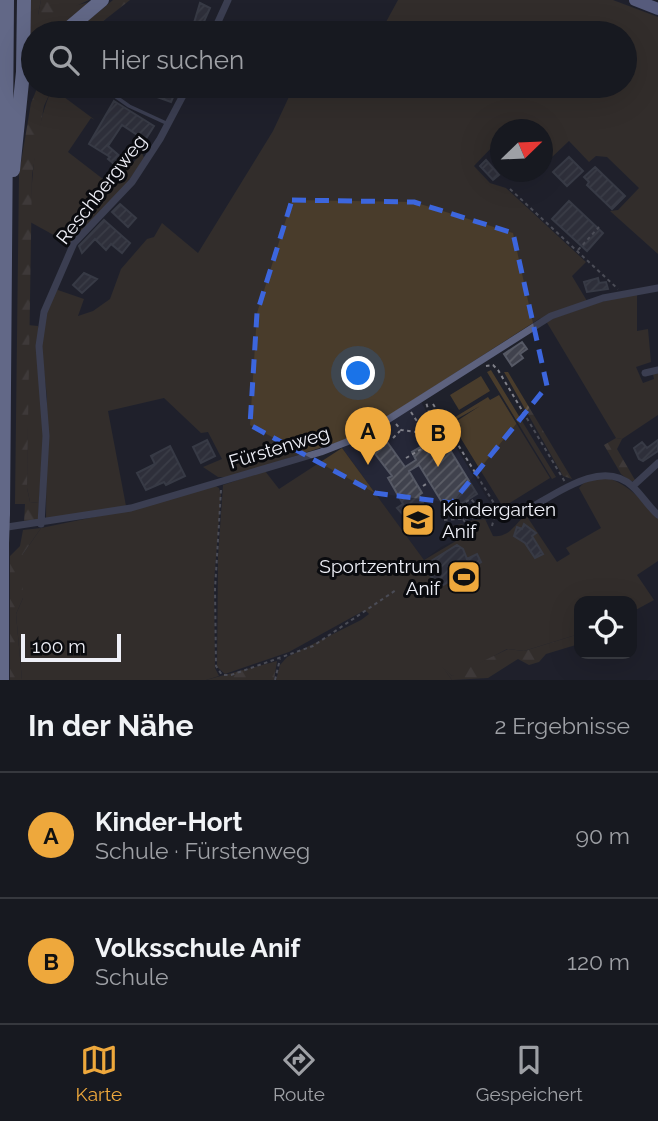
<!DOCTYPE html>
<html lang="de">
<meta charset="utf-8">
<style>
:root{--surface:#171920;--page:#24262d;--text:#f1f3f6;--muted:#9ea0a5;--line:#36383e;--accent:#eea83c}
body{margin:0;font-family:Raleway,sans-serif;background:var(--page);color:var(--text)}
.controls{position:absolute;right:21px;bottom:21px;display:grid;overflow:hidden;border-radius:14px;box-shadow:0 7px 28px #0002}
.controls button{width:63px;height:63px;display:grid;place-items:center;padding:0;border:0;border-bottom:2px solid var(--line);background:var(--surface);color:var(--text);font:35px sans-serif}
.compass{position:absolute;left:490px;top:119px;width:63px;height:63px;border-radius:50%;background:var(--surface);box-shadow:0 7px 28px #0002;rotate:67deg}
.scale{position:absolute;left:21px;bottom:18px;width:100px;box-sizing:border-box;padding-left:7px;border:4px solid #eeeff7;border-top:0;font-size:19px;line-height:24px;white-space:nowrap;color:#eeeff7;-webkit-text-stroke:5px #0a0b0f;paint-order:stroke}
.you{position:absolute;left:359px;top:374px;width:24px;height:24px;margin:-18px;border:5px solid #fff;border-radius:50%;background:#1a73e8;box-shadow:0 0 0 10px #1a73e833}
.badge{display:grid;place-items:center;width:46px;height:46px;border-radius:50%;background:var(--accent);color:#111;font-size:23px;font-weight:700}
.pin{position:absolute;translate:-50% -58px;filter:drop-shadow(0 2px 4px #0008)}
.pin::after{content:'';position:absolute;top:37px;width:24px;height:21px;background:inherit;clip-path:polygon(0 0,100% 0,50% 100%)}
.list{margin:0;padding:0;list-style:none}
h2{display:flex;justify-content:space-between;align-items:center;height:91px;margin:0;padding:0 28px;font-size:30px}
h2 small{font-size:23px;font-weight:400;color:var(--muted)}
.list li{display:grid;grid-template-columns:46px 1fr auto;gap:21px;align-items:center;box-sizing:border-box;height:126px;padding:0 28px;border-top:2px solid var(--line)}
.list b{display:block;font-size:26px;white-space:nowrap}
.list p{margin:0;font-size:23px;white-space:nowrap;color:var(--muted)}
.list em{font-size:23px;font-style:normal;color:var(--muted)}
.icon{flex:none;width:38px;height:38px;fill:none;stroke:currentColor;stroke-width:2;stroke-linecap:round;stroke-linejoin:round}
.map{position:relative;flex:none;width:658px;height:680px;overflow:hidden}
.search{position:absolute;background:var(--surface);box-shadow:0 7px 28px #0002;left:21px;right:21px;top:21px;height:77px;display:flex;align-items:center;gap:18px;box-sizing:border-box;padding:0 24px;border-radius:38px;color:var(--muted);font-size:26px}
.sheet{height:343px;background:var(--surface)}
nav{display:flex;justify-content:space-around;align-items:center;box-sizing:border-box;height:98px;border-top:2px solid var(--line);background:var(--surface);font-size:19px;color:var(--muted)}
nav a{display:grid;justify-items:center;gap:4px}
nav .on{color:var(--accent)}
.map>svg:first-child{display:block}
</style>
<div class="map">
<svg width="658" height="680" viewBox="0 0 658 680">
<defs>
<pattern id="forest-firs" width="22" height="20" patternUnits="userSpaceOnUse" patternTransform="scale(1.75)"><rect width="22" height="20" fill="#493c2b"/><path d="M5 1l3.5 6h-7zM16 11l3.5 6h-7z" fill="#64584a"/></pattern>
<pattern id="building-hatch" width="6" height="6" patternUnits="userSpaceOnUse" patternTransform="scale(1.75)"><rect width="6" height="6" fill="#40424d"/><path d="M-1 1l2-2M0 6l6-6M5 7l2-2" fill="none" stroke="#5c5e67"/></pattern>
</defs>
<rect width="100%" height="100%" fill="#1f212b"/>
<path fill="#252737" d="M421 402 442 437H450L493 508 485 524 473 532 441 547 424 560 342 448Z"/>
<path fill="#493c2b" d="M27 0H41L38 15 97 0 58 33H33V71L26 88Z
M398 0H613L658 17V254L610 211 618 210 639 188 607 157 596 156 589 162 569 141 551 158 543 154 542 130H500V151L494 145 474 166 490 183 506 188 586 262 572 276 587 301 539 319 357 436 230 477H218L203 467 222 459 208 432 201 433 164 398 108 411 126 506 46 519 47 397 42 355V326L55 289 84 299 78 316 93 311 110 299 121 269 147 239 154 237 162 223 198 253 273 131 294 86H625V33H380Z
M53 86H65L60 94 95 120 91 118 68 152 112 186 142 153 144 158 123 189 70 244 30 222C32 176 34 128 53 86Z
M637 294V331L648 329 651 362 636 367 643 383 654 379 653 374 658 373V415L622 439 616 438 546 321 600 302Z
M28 325 38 326 44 429 39 503 30 502 27 488Z
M491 370 556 477 552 479 487 372Z
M481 376 490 391 459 410 450 395Z
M499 395 550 478 503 507 452 424 480 406 448 424 447 422 488 397 490 400Z
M342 448 424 560 461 538 451 526 462 524 470 534 472 532 467 526 468 521 485 519 493 536C510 538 514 524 526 515L557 562 570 554 566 548 601 528 579 488C605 458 641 499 658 517V561L637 575 654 600 632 612V601H579V634L524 651 507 649 458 675 452 676 442 666 452 680H276L280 665 287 657 361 620 369 614 365 610 289 652 225 674 217 667 218 557 223 485 265 471 279 489Z
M214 485 219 488 221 495 214 582 215 668 219 676 206 680H22L16 614 23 598V554L41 528 128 510Z"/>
<path fill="url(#forest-firs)" d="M41 0H89L74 7 68 19 42 23 38 15Z
M113 0H130L88 33H73Z
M38 86H53L44 106 32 175 27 488 30 502 39 503 38 521 24 523 25 504H15L19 174 31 103Z
M504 372H508L572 479 563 476Z
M616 438 622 439 617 449 635 480 631 482 621 474 604 445Z
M41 528 23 554V598L16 614 22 680H10V556L20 546 23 530Z
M579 634V644L546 654 539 662 529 665 518 659 488 678 452 680 434 656 452 676 508 649 524 651Z
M277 661 274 680H206Z"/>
<path fill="url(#building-hatch)" stroke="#565965" stroke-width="2" d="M200 3 210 8 202 26 206 28 204 33H191Z
M164 86H178L171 102 157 97Z
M114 101 154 126 145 140 122 125 108 146 129 164 122 171 108 159 110 157 89 144Z
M569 157 583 171 567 186 553 172Z
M486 160 499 175 493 180 480 166Z
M595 167 625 196 612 209 587 185 589 182 584 177Z
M569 201 603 233 587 251 552 219Z
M120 204 136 218 128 227 112 212Z
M104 220 130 243 122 253 111 244 106 250 95 239 82 253 79 246Z
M84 273 97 279 82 293 73 285Z
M598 278 599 283 606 282 608 289 587 292 584 282Z
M522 342 527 349 520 354 523 358 512 366 504 354Z
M380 432 405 467 416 460 412 452 441 435 477 494 448 512 419 465 409 471 422 493 419 495 425 507 415 518 413 514 406 518 397 508 403 504 388 478 392 476 366 442Z
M207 440 215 456 201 463 193 447Z
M658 440V451L643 461 639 459 634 448 642 442 647 448Z
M170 446 185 476 166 485 164 482 146 490 137 473 155 464 151 456Z
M524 524 536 533 532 536 543 554 535 558 525 543 514 536 517 527 522 529Z
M457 545 463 549 467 559 477 554 481 562 440 587 429 574 428 563Z"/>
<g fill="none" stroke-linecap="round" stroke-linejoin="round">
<path stroke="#80818a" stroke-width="2" stroke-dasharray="3.5 3.5" stroke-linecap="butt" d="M510 189 618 289
M578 250 599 227
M486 366 493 365 498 370 565 482
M433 404 500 513
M411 412 422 429
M396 424 401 430 417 432 424 447
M417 431 431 425
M393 438 400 431
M406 458 437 440 426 402
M423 486 429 482
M221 490 215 589 216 666 222 675H231L313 646 396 590
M441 515 471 499 486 516
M463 519 474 536
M444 520 492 517
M492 526 495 515 504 513 509 519
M275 680 280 659"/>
<path stroke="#5d627e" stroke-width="3.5" d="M112 94 129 106 166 123"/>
<path stroke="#5d627e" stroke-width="7" d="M213 33 228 0
M645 373 658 370
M633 486 658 463
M527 510C556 494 602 458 632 486 642 495 648 506 658 515
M41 524 46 436 39 346 44 312 74 243 132 182 160 139 188 86
M1 528 131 508 321 452 362 436 551 316 603 298 658 288"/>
<path stroke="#99a3dd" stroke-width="12" d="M635 0 658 9"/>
<path stroke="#b4bef6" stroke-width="14" d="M63 33 102 0
M13 170 23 72 24 0
M3 513 7 0
M2 680V543"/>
<path stroke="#b4bef6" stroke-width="14" d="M2 543 3 513"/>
</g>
<path d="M0 0H658V680H0ZM292 200 414 202 513 233 547 386 452 503 375 493 250 425 257 313Z" fill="#1f212b" fill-opacity=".55" fill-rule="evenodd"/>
<path fill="none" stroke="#3c66dd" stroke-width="5" stroke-dasharray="14 9" stroke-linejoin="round" d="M292 200 414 202 513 233 547 386 452 503 375 493 250 425 257 313Z"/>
<defs>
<symbol id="school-square" viewBox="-11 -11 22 22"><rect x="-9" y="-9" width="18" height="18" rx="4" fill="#eea83c" stroke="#0a0b0f"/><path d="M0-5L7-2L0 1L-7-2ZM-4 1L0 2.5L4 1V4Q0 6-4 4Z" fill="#111"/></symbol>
<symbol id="stadium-square" viewBox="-11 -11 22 22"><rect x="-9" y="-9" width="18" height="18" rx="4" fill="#eea83c" stroke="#0a0b0f"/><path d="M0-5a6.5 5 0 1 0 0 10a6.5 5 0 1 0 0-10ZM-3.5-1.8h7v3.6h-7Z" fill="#111"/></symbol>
</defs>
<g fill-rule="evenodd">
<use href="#school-square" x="399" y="501" width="38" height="38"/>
<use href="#stadium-square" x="445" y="558" width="38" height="38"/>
</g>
<g text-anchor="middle" stroke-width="6" stroke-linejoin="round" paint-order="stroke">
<g font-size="19" fill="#eeeff7" stroke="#0a0b0f">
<text transform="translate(101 189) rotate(-52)" y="7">Reschbergweg</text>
<text transform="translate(279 447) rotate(-17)" y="7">Fürstenweg</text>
</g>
<g font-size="19" fill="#eeeff7" stroke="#0a0b0f" text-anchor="start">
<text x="442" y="516">Kindergarten<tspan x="442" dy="22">Anif</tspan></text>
<text x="440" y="573" text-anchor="end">Sportzentrum<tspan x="440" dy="22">Anif</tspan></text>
</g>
</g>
</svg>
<div class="controls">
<button><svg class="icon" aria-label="locate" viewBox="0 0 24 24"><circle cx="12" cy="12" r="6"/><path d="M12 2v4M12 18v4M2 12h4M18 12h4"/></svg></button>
</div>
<svg class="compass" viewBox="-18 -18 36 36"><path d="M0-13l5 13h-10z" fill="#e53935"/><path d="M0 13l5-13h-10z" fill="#9ea0a5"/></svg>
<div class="scale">100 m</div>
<div class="you"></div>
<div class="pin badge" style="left:368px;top:465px">A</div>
<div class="pin badge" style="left:438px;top:467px">B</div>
<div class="search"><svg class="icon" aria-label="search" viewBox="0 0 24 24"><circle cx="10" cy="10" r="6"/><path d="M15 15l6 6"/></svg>Hier suchen</div>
</div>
<section class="sheet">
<h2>In der Nähe<small>2 Ergebnisse</small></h2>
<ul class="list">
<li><span class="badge">A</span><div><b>Kinder-Hort</b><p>Schule · Fürstenweg</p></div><em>90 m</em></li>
<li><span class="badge">B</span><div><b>Volksschule Anif</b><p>Schule</p></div><em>120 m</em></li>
</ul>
</section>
<nav>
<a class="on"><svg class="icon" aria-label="map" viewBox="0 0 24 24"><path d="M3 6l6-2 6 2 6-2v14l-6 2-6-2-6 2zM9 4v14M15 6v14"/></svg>Karte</a>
<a><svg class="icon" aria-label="directions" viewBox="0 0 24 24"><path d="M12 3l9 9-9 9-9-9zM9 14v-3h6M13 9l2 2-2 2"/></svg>Route</a>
<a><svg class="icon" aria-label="saved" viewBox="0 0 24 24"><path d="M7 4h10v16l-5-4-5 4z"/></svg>Gespeichert</a>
</nav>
